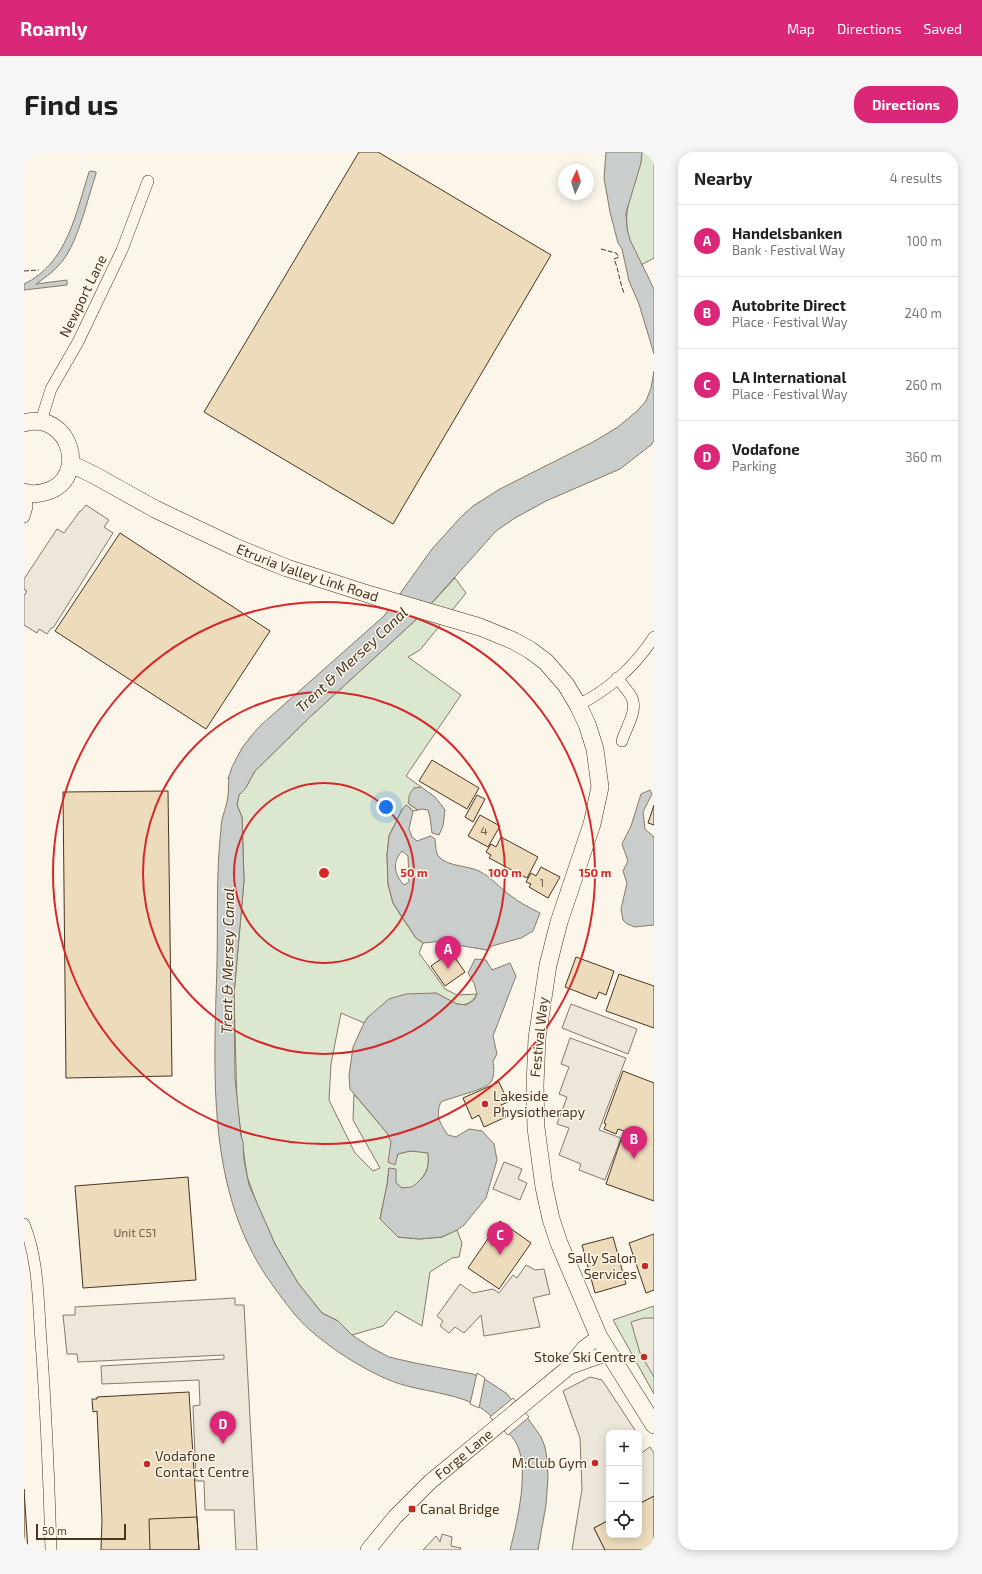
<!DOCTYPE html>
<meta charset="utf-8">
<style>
:root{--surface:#fff;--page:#f6f6f6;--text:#202124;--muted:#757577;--line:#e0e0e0;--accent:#db2777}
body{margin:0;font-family:"Exo 2",sans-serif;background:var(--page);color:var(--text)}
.controls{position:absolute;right:12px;bottom:12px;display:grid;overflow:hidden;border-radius:8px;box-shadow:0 2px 10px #0003}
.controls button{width:36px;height:36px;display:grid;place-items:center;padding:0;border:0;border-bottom:1px solid var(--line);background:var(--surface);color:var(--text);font:20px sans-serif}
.compass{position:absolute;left:534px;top:12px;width:36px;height:36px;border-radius:50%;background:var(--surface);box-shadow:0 2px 10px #0003;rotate:4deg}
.scale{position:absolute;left:12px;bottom:10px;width:90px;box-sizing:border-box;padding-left:4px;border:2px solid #4a3520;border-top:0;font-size:11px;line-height:14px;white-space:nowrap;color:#4a3520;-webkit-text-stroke:3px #fbf6e9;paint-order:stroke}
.you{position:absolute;left:362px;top:655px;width:14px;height:14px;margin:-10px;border:3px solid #fff;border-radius:50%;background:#1a73e8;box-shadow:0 0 0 6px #1a73e833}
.badge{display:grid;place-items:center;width:26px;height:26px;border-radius:50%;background:var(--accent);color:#fff;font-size:13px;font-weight:700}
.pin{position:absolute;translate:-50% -33px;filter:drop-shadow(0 1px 2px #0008)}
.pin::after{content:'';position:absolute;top:21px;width:14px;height:12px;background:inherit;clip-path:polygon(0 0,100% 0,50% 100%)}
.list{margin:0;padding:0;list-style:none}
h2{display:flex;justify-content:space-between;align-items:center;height:52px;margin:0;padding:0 16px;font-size:17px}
h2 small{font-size:13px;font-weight:400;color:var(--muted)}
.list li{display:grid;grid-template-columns:26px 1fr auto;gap:12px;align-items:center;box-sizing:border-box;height:72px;padding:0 16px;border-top:1px solid var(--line)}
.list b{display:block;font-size:15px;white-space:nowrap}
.list p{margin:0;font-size:13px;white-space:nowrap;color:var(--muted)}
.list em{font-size:13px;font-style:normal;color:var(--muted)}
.icon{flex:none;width:22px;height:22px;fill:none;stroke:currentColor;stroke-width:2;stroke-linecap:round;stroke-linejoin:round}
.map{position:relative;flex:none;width:630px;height:1398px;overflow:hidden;border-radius:16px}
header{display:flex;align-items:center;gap:24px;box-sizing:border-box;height:56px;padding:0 20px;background:var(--accent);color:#fff}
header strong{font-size:19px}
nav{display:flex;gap:22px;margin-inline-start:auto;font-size:14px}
.intro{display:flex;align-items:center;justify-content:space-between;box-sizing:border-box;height:96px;padding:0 24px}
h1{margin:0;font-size:28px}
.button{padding:10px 18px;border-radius:16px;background:var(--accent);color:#fff;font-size:14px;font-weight:700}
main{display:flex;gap:24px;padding:0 24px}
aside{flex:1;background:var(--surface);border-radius:16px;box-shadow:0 2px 10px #0003}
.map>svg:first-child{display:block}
</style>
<header>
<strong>Roamly</strong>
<nav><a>Map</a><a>Directions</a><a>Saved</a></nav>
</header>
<div class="intro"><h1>Find us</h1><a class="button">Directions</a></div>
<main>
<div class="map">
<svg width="630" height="1398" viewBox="0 0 630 1398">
<rect width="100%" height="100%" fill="#fbf6e9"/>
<path fill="#dce7d0" stroke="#887966" d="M618 0H630V106L617 113C612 101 604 89 603 75 600 50 615 25 618 0Z
M431 426 442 441 396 498 384 505 437 543 382 624 397 635 390 636 385 652 394 658 389 659 382 653 379 656 365 684 363 703 364 732 369 751 379 767 392 786 399 791 395 801 421 837 433 843 453 842C442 862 427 849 412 841L344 865 340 871 317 861 307 912 305 948 331 1001 349 1019 356 1016 329 968 330 942 363 981 374 1002 386 999 404 1000C406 1018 401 1024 388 1036H378L372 1031 365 1016 363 1033 356 1067 374 1085 395 1087 418 1085 433 1078 438 1091 435 1105 428 1106 406 1120 398 1174 372 1159 359 1174 328 1183 314 1169 298 1161 274 1131 251 1092 233 1052 223 1024 213 953 210 842 220 729 218 665 213 653 215 643 221 637 231 619 286 565 396 464Z
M630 1154V1242L589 1168Z"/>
<path fill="#ede7d9" stroke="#887966" d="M62 353 85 368 80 375 89 381 29 476H27L23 482 15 477 13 481 0 473V444L3 439 0 437V427L33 377 40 381 56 359H57Z
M547 852 613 877 604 902 538 876Z
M546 886 602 906 575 978 597 986 581 1028 555 1018 557 1012 535 1003 545 976 533 972 543 945 535 942 545 915 537 912Z
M480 1010 498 1017 494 1027 503 1031 496 1048 469 1037Z
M502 1113 511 1118 520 1117 526 1142 509 1146 516 1175 460 1184 457 1163 440 1181 431 1175 425 1181 416 1174 419 1169 413 1164 436 1132 449 1141 469 1137 475 1141 489 1123 493 1126Z
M211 1146V1153H220L233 1398H212L210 1358H181L180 1329H172L169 1254 176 1253 175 1228 78 1232 77 1214 200 1207V1203L54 1210 53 1202H43L39 1163H51V1155Z
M620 1166H630V1225L616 1201 607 1170Z
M566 1225 578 1228 613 1281H585V1368L570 1376 581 1398H548L558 1337 556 1286 539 1239Z
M626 1295 630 1301V1344L615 1352V1301L616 1302Z
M418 1382 428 1385 427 1394 437 1396 436 1398H399L412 1384 416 1390Z"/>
<path fill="#c9cecd" stroke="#887966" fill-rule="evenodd" d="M582 0H618L617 11 602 61 603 76 606 88 630 137V202L615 152 605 129 598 97 594 91 586 60 580 26Z
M67 19 72 20V22C63 48 53 96 34 114 28 121 20 126 12 132L43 128V133L0 138V132C43 112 52 61 65 20Z
M630 219V289L627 293 596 317 522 349 491 366 472 379 396 464 286 565 231 619 221 637 215 643 213 653 218 665 220 729 210 842 211 926 217 984 219 990 220 1008 225 1033 251 1092 274 1131 298 1161 314 1169 328 1183 346 1195 365 1205 391 1211 449 1222 462 1228 482 1241 505 1268 517 1285 521 1295 523 1307 524 1325 522 1353 514 1398H486C493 1370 507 1314 491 1289 487 1282 480 1277 475 1272 465 1261 455 1253 441 1248 416 1239 389 1238 365 1228 337 1216 309 1198 286 1178 272 1166 261 1150 250 1135 181 1043 190 921 193 812 194 767 192 721 197 677 197 667 201 659 203 650 205 642 204 634 205 626L204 627 208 615 218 596 228 583 237 573 360 464 408 397 437 365 449 354 476 337 569 290 594 275 613 259 622 249 627 236Z
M397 635 411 645 421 658 419 674 415 683 408 681 406 665 404 658 397 657 394 658 385 652C384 645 385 642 390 636Z
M626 638 628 642 619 660 621 677 630 685V773L611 775 603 772 599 768 597 757 603 731 599 719 604 709 598 692 607 674 617 642Z
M382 653 389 659 385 677 388 685 393 689 407 684 411 687C412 693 411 700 415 705 425 715 442 713 455 719 467 725 476 736 487 744 496 751 506 756 516 761L509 779 497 786 468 794 463 798 427 792 419 789 399 791 392 786 369 751 364 732 363 703 365 684 379 656ZM378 699 384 704 385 730 380 733C370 722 368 710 378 699Z
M451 807 462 808 468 818 486 811 492 824 469 884 473 902 469 909C470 915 471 926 466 931 460 938 428 945 417 950 411 963 416 972 424 983L432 985 445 977 458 979 470 992 473 1008 462 1046 440 1073 433 1078 418 1085 395 1087 374 1085 356 1067 363 1033 365 1016 372 1017V1031L378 1036 388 1035C401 1025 406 1018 404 1001L386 999 374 1002 371 1013 364 1010 367 990 363 981 326 937 325 924 329 895 340 871 344 865 365 847 382 842 412 841 433 852 442 853 450 848 453 842 450 831 444 821Z"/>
<path fill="#fbf6e9" stroke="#887966" d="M453 1221 461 1226 455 1256 446 1252Z
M489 1246 505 1265 484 1283 466 1265Z"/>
<path fill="#ecdcbc" stroke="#4a3520" d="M335 0H354L527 103 369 372 180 260Z
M96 381 246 479 182 577 31 479Z
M408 608 455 636 443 657 395 629Z
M144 639 148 924 42 926 39 640Z
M453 643 461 647 449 670 441 665Z
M630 653V673L624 671Z
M456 663 476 674 464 695 444 684Z
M477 685 514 705 503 726 465 706 467 703 462 700 467 692 472 695Z
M517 715 536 725 524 746 505 735 507 732 502 730 507 721 512 724Z
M427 800 441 820 421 834 407 814Z
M552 805 590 819 582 843 575 840 572 847 541 835Z
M595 822 630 834V876L582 859Z
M599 919 630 931V1049L582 1032 600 979 594 977 592 982 580 977 582 972 580 971Z
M475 930 484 950 477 953 482 965 460 975 455 963 448 967 439 946Z
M164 1025 172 1128 59 1136 51 1034Z
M476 1069 507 1091 475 1137 444 1116Z
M630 1082V1138L622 1141 605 1091Z
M589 1085 602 1132 571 1141 558 1093Z
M165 1240 175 1398H77L78 1368 73 1259 69 1260 68 1247H73V1245Z
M0 1337 4 1398H0Z
M630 1344V1398H581L570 1376 585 1368V1383H615V1352Z
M173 1365 175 1398H126L125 1367Z"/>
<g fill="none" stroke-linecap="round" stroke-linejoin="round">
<defs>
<path id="street" d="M17 269 27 237 54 190 98 98 124 29
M0 365 3 355 2 341
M593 526C598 532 603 538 607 544 615 558 602 575 598 589
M554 553C585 538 612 513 630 485
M0 1072C15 1109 14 1150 17 1189 22 1258 25 1328 27 1398"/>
<g id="secondary">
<path d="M545 1215 584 1201"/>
<path id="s1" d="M344 1398 371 1365 406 1330 545 1215 560 1196 575 1185"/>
</g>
<g id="primary">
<path d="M0 271C47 258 66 328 21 340 14 342 7 343 0 340"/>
<path id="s2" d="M47 312 70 323 131 357 211 395 263 416 347 443 456 475 490 489 506 498 522 510 542 533 554 553 563 572 571 597 576 635 568 672 535 770 524 813 513 886 511 933 512 976 520 1035 527 1067 535 1091 575 1185 630 1273"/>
</g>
</defs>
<use href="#street" stroke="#4a3520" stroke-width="12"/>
<use href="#secondary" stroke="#4a3520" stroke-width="16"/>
<use href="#primary" stroke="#4a3520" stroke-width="18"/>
<use href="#street" stroke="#fbf6e9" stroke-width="11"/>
<use href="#secondary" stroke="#fbf6e9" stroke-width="15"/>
<use href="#primary" stroke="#fbf6e9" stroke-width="17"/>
<path stroke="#4a3520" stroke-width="1" stroke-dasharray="5 2" stroke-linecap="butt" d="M577 97 592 101 595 105 590 107C595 118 595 129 600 141
M0 119 15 118"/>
</g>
<g fill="none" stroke="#d62828" stroke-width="2">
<circle cx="300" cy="721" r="90"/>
<circle cx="300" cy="721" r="181"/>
<circle cx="300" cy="721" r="271"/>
</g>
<g fill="#c62828" stroke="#fbf6e9" stroke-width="1.5">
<circle cx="461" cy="952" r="4"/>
<circle cx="621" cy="1114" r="4"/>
<circle cx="620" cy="1205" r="4"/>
<circle cx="571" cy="1311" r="4"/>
<circle cx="123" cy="1312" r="4"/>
<rect x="384" y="1353" width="8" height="8" rx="2"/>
</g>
<g text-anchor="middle" stroke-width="3" stroke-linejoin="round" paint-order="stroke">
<g font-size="12" fill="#725f47">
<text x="460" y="683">4</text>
<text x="518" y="735">1</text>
<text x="111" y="1085">Unit C51</text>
</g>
<g font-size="14" fill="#4a3520" stroke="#fbf6e9">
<text transform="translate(59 144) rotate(-64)" y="5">Newport Lane</text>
<text dy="5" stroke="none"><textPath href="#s2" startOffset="261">Etruria Valley Link Road</textPath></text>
<text transform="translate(515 885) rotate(-84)" y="5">Festival Way</text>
<text dy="5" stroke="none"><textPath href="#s1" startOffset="136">Forge Lane</textPath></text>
</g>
<g font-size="14" fill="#4a3520" stroke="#fbf6e9" text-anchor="start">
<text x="469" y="949">Lakeside<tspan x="469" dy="16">Physiotherapy</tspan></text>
<text x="613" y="1111" text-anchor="end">Sally Salon<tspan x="613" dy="16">Services</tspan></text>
<text x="612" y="1210" text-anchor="end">Stoke Ski Centre</text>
<text x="131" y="1309">Vodafone<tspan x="131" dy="16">Contact Centre</tspan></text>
<text x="563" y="1316" text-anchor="end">M:Club Gym</text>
<text x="396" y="1362">Canal Bridge</text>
</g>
<g font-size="15" font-style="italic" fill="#4a3520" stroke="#fbf6e9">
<text transform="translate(328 508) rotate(-43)" y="5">Trent &amp; Mersey Canal</text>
<text transform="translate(204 809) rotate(-89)" y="5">Trent &amp; Mersey Canal</text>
</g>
</g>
<circle cx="300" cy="721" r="6" fill="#d62828" stroke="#fbf6e9" stroke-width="2"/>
<g font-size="12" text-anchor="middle" font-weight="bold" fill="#d62828" stroke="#fbf6e9" stroke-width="3" stroke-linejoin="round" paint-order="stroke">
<text x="390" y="725">50 m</text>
<text x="481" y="725">100 m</text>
<text x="571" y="725">150 m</text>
</g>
</svg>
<div class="controls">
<button>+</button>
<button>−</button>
<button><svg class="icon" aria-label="locate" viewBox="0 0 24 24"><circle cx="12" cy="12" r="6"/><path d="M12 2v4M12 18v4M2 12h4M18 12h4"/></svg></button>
</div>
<svg class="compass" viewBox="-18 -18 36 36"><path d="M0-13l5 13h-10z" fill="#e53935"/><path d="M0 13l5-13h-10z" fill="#757577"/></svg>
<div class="scale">50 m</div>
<div class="you"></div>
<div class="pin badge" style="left:424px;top:817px">A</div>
<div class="pin badge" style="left:610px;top:1007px">B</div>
<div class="pin badge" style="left:476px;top:1103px">C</div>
<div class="pin badge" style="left:199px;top:1292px">D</div>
</div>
<aside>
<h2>Nearby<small>4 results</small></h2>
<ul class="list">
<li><span class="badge">A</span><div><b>Handelsbanken</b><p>Bank · Festival Way</p></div><em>100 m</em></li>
<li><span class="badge">B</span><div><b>Autobrite Direct</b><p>Place · Festival Way</p></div><em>240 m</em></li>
<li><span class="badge">C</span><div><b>LA International</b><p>Place · Festival Way</p></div><em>260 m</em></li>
<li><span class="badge">D</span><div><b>Vodafone</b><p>Parking</p></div><em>360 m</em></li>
</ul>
</aside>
</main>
